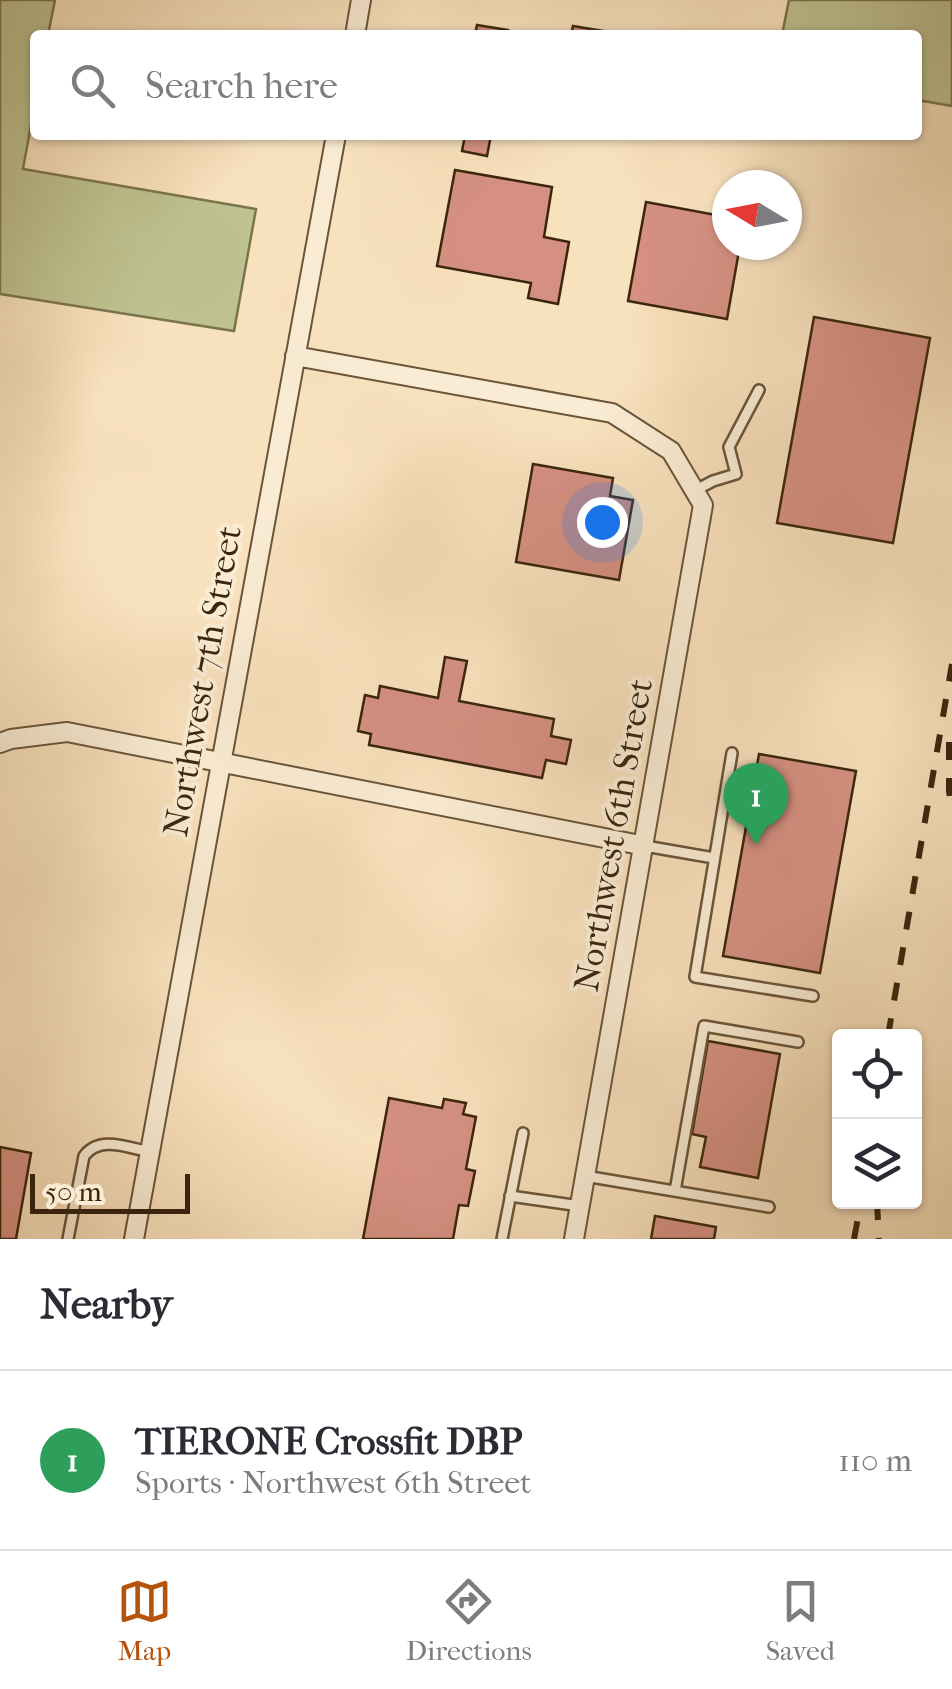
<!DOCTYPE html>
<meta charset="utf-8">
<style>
:root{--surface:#fff;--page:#f7f7f7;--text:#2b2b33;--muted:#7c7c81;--line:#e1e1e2;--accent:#b45309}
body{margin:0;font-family:"IM FELL French Canon",serif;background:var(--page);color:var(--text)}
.controls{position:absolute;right:30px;bottom:30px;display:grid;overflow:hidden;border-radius:10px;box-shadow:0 2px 8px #0004}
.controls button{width:90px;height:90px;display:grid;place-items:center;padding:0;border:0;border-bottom:2px solid var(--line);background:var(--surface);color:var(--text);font:50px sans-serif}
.compass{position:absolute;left:712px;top:170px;width:90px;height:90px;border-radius:50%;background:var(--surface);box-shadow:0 2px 8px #0004;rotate:280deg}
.scale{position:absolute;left:30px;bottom:25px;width:160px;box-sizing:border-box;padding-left:10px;border:5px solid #3b260d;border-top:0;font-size:28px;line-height:35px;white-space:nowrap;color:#3b260d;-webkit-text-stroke:8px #faecd4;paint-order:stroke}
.you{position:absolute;left:602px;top:522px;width:35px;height:35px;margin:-25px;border:8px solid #fff;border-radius:50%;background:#1a73e8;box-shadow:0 0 0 15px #1a73e833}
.badge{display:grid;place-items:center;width:65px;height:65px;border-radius:50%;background:var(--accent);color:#fff;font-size:32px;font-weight:700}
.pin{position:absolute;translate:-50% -82px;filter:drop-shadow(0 2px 5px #0008)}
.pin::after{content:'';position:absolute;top:52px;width:35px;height:30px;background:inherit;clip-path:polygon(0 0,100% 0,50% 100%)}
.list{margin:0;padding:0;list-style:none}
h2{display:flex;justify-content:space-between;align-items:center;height:130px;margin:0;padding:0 40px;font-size:42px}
h2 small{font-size:32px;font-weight:400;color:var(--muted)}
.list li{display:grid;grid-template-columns:65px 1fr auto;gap:30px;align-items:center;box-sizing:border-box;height:180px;padding:0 40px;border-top:2px solid var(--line)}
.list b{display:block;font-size:38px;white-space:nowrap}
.list p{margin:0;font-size:32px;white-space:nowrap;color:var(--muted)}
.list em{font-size:32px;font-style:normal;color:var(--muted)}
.icon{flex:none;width:55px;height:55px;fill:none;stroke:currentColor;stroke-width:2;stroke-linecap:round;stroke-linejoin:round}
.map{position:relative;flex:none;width:952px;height:1239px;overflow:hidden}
.search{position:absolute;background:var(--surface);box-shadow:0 2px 8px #0004;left:30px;right:30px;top:30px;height:110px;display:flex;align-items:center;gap:25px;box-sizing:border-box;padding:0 35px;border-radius:10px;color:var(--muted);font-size:38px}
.sheet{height:310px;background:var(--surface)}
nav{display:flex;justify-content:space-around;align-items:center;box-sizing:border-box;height:140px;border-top:2px solid var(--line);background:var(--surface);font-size:28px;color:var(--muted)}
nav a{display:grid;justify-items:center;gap:5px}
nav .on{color:var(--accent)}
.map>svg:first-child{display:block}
</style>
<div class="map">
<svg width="952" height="1239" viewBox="0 0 952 1239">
<rect width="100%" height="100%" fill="#f8e1bd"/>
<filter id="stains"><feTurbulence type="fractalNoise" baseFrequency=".002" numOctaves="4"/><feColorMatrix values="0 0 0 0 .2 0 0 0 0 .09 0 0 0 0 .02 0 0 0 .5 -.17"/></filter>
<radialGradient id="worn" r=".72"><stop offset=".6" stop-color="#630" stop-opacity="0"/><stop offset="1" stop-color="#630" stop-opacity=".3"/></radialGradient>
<path fill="#bec290" stroke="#7c744e" stroke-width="2.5" d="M0 0H55L48 35H35V103L23 169 256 209 234 331 0 294Z
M789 0H952V106L917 100V35H782Z"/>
<path fill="#d59082" stroke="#3b260d" stroke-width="2.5" d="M477 25 508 30 507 35H475Z
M573 26 627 35H571Z
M465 135H491L487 156 462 151Z
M455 170 552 187 544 237 569 242 558 304 528 298 531 283 437 266Z
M646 202 727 217V245H740L727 319 628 301Z
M814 317 930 338 893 543 777 523Z
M533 464 613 478 610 496 633 500 619 580 516 562Z
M445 657 467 661 459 701 554 719 551 736 571 740 566 764 546 760 542 778 369 745 371 734 358 731 365 695 378 698 380 686 438 698Z
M759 754 856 771 820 973 723 956Z
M708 1041 780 1054 758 1178 700 1167 706 1137 692 1134Z
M389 1098 442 1108 444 1099 466 1103 463 1114 476 1117 466 1169 475 1171 468 1206 459 1205 453 1239H363Z
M0 1147 31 1153 16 1239H0Z
M655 1216 716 1227 714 1239H651Z"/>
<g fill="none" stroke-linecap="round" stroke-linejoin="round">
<defs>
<path id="lane" d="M694 491 713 481 736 474 729 447 759 390
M732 753 695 977 813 996
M645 846 714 858
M585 1176 769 1207
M675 1191 704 1026 798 1042
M510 1196 580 1206
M68 1239 84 1156C100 1135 128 1148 150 1152
M502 1239 523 1133"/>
<path id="street" d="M355 35 361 0
M295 356 612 413 671 451 703 505 574 1239
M0 743 11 739 67 732 645 846
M134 1239 336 135"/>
</defs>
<use href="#lane" stroke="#6a5539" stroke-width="14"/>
<use href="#street" stroke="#6a5539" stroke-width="22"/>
<use href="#lane" stroke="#faecd4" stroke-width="9"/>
<use href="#street" stroke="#faecd4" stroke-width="18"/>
<path stroke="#3b260d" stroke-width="6" stroke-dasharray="18 18" stroke-linecap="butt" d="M949 742V791L952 813
M888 1036 952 664
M877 1202 879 1239
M854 1239 861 1202"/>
</g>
<g text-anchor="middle" stroke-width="8" stroke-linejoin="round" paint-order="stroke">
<g font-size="35" fill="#3b260d" stroke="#faecd4">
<text transform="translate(202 681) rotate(-80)" y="12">Northwest 7th Street</text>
<text transform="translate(613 835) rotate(-80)" y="12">Northwest 6th Street</text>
</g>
</g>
<rect width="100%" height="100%" filter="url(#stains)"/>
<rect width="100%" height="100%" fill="url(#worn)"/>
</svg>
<div class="controls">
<button><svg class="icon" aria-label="locate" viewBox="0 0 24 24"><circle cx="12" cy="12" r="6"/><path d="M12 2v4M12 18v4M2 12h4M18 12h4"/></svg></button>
<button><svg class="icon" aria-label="layers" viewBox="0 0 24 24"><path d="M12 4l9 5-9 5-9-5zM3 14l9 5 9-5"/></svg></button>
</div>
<svg class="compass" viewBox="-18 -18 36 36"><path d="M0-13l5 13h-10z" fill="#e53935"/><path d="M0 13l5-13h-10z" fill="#7c7c81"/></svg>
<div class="scale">50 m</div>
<div class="you"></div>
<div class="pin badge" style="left:756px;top:845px;background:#2e9e5b">1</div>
<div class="search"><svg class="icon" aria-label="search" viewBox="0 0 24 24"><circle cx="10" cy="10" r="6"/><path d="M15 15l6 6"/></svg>Search here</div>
</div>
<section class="sheet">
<h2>Nearby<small></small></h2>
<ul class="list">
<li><span class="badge" style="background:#2e9e5b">1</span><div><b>TIERONE Crossfit DBP</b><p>Sports · Northwest 6th Street</p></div><em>110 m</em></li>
</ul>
</section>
<nav>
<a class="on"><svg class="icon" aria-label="map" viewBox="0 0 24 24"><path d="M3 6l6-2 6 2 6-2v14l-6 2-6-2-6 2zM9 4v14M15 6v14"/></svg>Map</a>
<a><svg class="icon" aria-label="directions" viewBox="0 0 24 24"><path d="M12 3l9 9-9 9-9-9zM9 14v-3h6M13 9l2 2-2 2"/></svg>Directions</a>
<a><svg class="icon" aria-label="saved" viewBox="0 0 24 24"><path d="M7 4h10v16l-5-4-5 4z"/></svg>Saved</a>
</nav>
